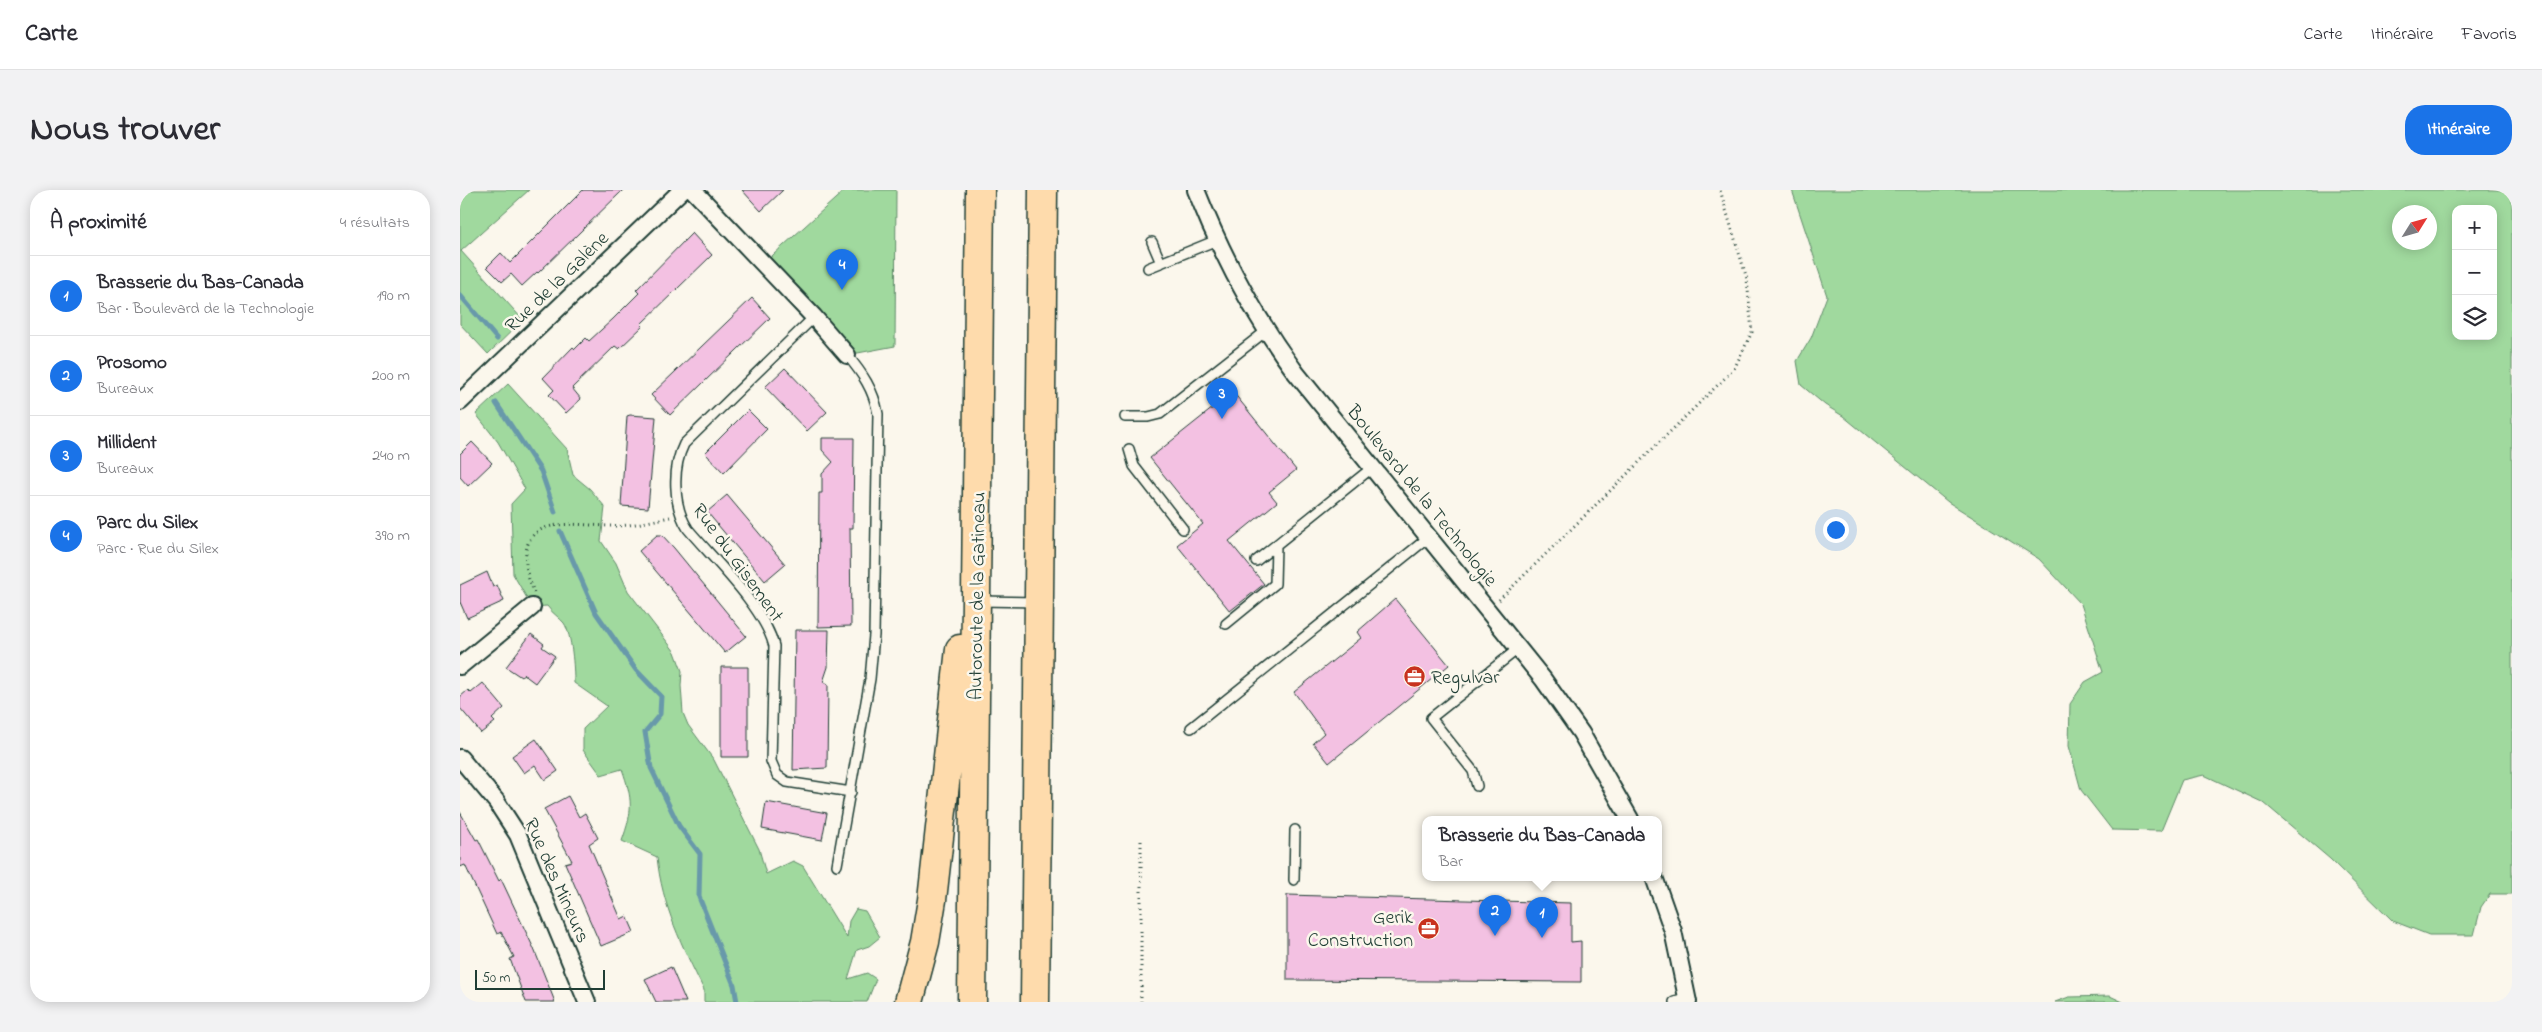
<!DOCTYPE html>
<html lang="fr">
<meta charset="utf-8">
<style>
:root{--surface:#fff;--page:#f2f2f3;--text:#2b2b33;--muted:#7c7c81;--line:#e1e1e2;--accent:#1a73e8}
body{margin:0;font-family:"Indie Flower",sans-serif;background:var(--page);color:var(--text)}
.controls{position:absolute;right:15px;top:15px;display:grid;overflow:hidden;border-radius:10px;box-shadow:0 2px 12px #0003}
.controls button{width:45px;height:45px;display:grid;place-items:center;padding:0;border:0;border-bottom:1px solid var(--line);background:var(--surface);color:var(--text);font:25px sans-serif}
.compass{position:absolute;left:1932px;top:15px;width:45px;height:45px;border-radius:50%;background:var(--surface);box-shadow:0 2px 12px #0003;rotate:53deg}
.scale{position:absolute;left:15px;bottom:12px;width:130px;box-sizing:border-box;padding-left:5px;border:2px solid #1f3d34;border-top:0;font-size:14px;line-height:18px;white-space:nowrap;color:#1f3d34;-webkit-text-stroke:4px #fbf7ec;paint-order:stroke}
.you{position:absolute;left:1375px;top:339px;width:18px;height:18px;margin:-12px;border:4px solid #fff;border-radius:50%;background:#1a73e8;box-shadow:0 0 0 8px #1a73e833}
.badge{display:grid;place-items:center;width:32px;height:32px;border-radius:50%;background:var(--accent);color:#fff;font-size:16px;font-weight:700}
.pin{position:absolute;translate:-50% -41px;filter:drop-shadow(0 1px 2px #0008)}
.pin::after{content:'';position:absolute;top:26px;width:18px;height:15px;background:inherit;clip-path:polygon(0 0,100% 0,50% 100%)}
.popup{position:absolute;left:962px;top:626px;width:240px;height:65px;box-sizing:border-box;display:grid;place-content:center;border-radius:10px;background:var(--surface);filter:drop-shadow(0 1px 4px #0005);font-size:16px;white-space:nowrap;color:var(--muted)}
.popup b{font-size:19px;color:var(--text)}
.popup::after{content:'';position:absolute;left:50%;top:100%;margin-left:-10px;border:10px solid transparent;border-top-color:var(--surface)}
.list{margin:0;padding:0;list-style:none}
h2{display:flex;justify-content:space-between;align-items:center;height:65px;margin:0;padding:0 20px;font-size:21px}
h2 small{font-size:16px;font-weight:400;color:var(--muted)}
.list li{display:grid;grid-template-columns:32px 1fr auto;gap:15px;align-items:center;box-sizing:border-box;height:80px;padding:0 20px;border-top:1px solid var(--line)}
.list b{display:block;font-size:19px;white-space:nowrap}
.list p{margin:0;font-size:16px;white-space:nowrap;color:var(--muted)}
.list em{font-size:16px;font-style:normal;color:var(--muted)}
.icon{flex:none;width:28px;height:28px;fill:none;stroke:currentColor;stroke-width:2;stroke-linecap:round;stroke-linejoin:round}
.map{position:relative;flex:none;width:2052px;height:812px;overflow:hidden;border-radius:20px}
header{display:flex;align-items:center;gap:30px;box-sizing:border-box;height:70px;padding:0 25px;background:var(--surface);border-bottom:1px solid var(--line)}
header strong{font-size:24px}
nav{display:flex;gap:28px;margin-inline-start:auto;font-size:18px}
.intro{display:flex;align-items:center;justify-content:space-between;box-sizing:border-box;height:120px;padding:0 30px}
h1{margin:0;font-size:35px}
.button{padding:12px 22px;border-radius:20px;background:var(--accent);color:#fff;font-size:18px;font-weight:700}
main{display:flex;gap:30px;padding:0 30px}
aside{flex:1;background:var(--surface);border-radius:20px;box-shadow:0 2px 12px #0003}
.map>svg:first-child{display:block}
</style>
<header>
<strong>Carte</strong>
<nav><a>Carte</a><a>Itinéraire</a><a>Favoris</a></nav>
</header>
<div class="intro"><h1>Nous trouver</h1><a class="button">Itinéraire</a></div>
<main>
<aside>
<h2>À proximité<small>4 résultats</small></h2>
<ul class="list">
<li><span class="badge">1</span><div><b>Brasserie du Bas-Canada</b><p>Bar · Boulevard de la Technologie</p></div><em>190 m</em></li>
<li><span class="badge">2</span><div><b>Prosomo</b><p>Bureaux</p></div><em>200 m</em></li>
<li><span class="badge">3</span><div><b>Millident</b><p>Bureaux</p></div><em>240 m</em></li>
<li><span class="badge">4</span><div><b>Parc du Silex</b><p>Parc · Rue du Silex</p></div><em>390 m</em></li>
</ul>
</aside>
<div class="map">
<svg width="2052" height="812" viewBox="0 0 2052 812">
<rect width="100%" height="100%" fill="#fbf7ec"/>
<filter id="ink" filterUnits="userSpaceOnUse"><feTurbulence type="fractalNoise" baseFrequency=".02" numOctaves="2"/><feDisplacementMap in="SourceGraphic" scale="10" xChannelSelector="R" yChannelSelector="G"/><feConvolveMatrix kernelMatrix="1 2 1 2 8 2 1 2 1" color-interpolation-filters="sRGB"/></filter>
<g filter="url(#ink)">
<path fill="#a0d99e" stroke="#608b69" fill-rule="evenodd" d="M0 0H69L1 61 63 130 28 164 0 134Z
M385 0H436L435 156 387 165 303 74Z
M1332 0H2052V704H2030L2021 717 2014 745H1969L1933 731 1870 669 1804 613 1744 585 1722 590 1701 641 1652 640 1621 600 1609 556 1610 514 1625 492 1643 482 1621 414 1579 369 1488 312 1383 226 1365 215 1341 195 1337 171 1351 148 1367 106ZM1996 19H2033V146H1996ZM1940 22H1970V52H1940Z
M48 194 107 259 113 285 130 299 145 317 141 351 156 373 168 401 215 462 222 481 221 496 223 523 228 535 254 570 299 659 306 684 333 671 343 676 387 748 389 731 396 719 405 721 420 747 409 756 397 760 388 789 407 783 416 789 407 812H244V800C222 756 202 716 197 667L162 651C173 620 173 610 162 579L141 585 123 560V539L147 516 114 493C114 478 112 445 104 433 100 428 92 423 87 416L72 417 53 384 51 314 65 299 38 252 16 224Z
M1650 806 1663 812H1595L1609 807Z"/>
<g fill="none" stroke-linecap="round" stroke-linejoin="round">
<path stroke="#6899aa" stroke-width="5" d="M0 105 37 149
M36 213 81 281 95 322
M100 341 136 423 176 480 201 506 200 524 185 542 191 578 219 636 240 664 239 707 274 795 277 812"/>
</g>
<path fill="#f3c1e2" stroke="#1f3d34" d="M123 0H163L78 83 77 82 62 96 51 84 42 92 27 77 41 63 50 73Z
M282 0H323L301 21Z
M232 43 252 65 181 134 183 136 159 159 155 156 112 198 121 209 106 223 89 205 94 200 83 188 113 157 115 159 126 148 129 151 153 129 179 103 176 100Z
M292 108 310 128 210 225 191 205Z
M325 178 367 222 347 241 305 197Z
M773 202 836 280 809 302 817 312 769 351 804 394 770 421 717 355 743 334 690 268Z
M288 220 307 239 264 283 245 263Z
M170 225 196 227 188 318 161 316 167 226Z
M362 248H394L393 338H390L391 436 358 437 359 303H362V284L373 272 362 260Z
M12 252 32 273 8 296 0 287V264Z
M267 305 325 374 305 391 247 322Z
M197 345H202L214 358 286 446 265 463 179 361Z
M27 382 33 397 37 395 44 411 7 428 0 412V395Z
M935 409 989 475 869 573 853 553 864 543 834 502 901 448 897 442Z
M335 440H369L368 477 363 492 368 495 367 578 333 580Z
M71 444 84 454 82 457 95 466 75 493 63 484 61 487 46 477Z
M261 477H288V567H261Z
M23 493 44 518 32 529 35 532 21 543 0 518V507L8 500 11 503Z
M76 549 98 581 85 590 75 575 64 583 52 566Z
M108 606 119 627 125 623 138 648 129 654 161 729 167 726 174 742 141 756 105 673 112 671 84 619Z
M306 612 367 623 362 650 302 639Z
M0 622 16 650 18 649 39 691 41 689 74 759 95 812H66L50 769 54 767 41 742 37 744 5 675 0 677Z
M827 705 1111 713V752L1121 751V792L827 790Z
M211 777 226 812H196L185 789Z"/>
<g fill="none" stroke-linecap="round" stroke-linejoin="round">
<defs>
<path id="service" d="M692 52 701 73
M688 78 757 50
M354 127 224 254C212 278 213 316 228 339 254 370 304 417 314 456L311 571 317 585 327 592 391 602
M665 227H688L700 224 806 141
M669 259 674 276 723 339
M796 371 913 277
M520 411 577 412
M766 434 815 394 816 355
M731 538 969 347
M1017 596 1013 581 971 528 1059 458
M377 675 410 489 414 445 418 224C414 200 402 183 387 165
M834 690 835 640
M1214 812 1227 809"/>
<path id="minor" d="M233 0 354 127 387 165
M736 0C762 66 794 126 836 183L1083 489 1121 543 1170 629
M0 212 222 0
M0 476 72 417
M0 568 36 611 58 645 127 812
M1194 687 1213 741 1228 812"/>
<path id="motorway" d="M449 812 465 752 472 710 500 459
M512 812 520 0
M575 812 583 0"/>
</defs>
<use href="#service" stroke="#1f3d34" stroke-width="12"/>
<use href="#minor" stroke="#1f3d34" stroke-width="20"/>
<use href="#motorway" stroke="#1f3d34" stroke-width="31"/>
<path stroke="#1f3d34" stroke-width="3" stroke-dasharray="1 4" stroke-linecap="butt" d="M74 403C72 395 68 389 67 381 56 321 116 336 152 336 172 336 191 331 210 327
M1039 410 1274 179 1292 142 1287 89 1260 0
M681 812V647"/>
<use href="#service" stroke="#fbf7ec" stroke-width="9"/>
<use href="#minor" stroke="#fbf7ec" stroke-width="16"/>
<use href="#motorway" stroke="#fedbac" stroke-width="28"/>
</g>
</g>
<defs>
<symbol id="office-disc" viewBox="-11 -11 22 22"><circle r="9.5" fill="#c8321e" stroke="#fbf7ec"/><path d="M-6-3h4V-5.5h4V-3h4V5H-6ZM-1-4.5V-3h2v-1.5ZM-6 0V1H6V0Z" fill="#fff"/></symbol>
</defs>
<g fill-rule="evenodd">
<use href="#office-disc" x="942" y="474" width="25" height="25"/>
<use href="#office-disc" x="956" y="726" width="25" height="25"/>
</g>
<g text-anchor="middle" stroke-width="5" stroke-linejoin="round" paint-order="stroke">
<g font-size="20" fill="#1f3d34" stroke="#fbf7ec">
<text transform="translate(96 91) rotate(-44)" y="7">Rue de la Galène</text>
<text transform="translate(963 305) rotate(51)" y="7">Boulevard de la Technologie</text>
<text transform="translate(279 372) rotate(54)" y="7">Rue du Gisement</text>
<text transform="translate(516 406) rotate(-89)" y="7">Autoroute de la Gatineau</text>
<text transform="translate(98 690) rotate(66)" y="7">Rue des Mineurs</text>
</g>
<g font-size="20" fill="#1f3d34" stroke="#fbf7ec" text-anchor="start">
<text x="971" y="493">Regulvar</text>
<text x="953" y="733" text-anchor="end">Gerik<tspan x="953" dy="23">Construction</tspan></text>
</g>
</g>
</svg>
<div class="controls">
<button>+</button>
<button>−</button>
<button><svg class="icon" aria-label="layers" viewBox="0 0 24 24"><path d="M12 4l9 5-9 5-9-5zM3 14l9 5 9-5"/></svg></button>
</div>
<svg class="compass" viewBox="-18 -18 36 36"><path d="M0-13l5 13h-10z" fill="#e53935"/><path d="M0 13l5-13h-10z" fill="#7c7c81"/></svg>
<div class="scale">50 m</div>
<div class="you"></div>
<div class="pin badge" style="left:1082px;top:748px">1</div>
<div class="popup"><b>Brasserie du Bas-Canada</b>Bar</div>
<div class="pin badge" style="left:1035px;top:746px">2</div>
<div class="pin badge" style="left:762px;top:229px">3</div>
<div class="pin badge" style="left:382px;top:100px">4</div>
</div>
</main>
